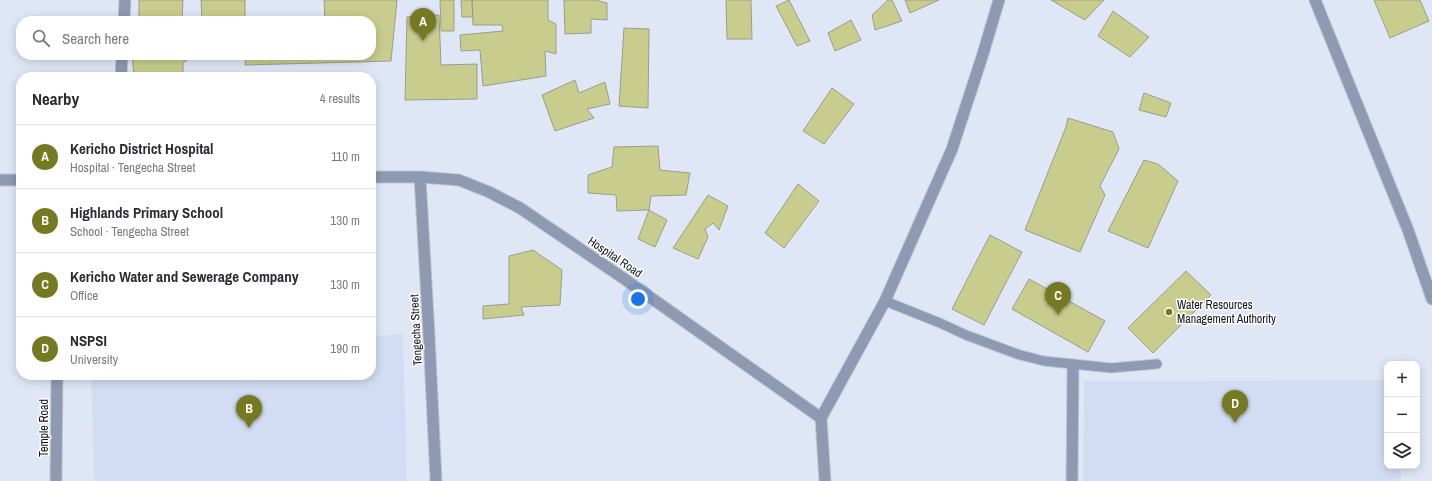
<!DOCTYPE html>
<meta charset="utf-8">
<style>
:root{--surface:#fff;--page:#f7f7f7;--text:#2b2b33;--muted:#7c7c81;--line:#e1e1e2;--accent:#757922}
body{margin:0;font-family:"Archivo Narrow",sans-serif;background:var(--page);color:var(--text)}
.controls{position:absolute;right:12px;bottom:12px;display:grid;overflow:hidden;border-radius:8px;box-shadow:0 2px 10px #0003}
.controls button{width:36px;height:36px;display:grid;place-items:center;padding:0;border:0;border-bottom:1px solid var(--line);background:var(--surface);color:var(--text);font:20px sans-serif}
.you{position:absolute;left:638px;top:299px;width:14px;height:14px;margin:-10px;border:3px solid #fff;border-radius:50%;background:#1a73e8;box-shadow:0 0 0 6px #1a73e833}
.badge{display:grid;place-items:center;width:26px;height:26px;border-radius:50%;background:var(--accent);color:#fff;font-size:13px;font-weight:700}
.pin{position:absolute;translate:-50% -33px;filter:drop-shadow(0 1px 2px #0008)}
.pin::after{content:'';position:absolute;top:21px;width:14px;height:12px;background:inherit;clip-path:polygon(0 0,100% 0,50% 100%)}
.list{margin:0;padding:0;list-style:none}
h2{display:flex;justify-content:space-between;align-items:center;height:52px;margin:0;padding:0 16px;font-size:17px}
h2 small{font-size:13px;font-weight:400;color:var(--muted)}
.list li{display:grid;grid-template-columns:26px 1fr auto;gap:12px;align-items:center;box-sizing:border-box;height:64px;padding:0 16px;border-top:1px solid var(--line)}
.list b{display:block;font-size:15px;white-space:nowrap}
.list p{margin:0;font-size:13px;white-space:nowrap;color:var(--muted)}
.list em{font-size:13px;font-style:normal;color:var(--muted)}
.icon{flex:none;width:22px;height:22px;fill:none;stroke:currentColor;stroke-width:2;stroke-linecap:round;stroke-linejoin:round}
.map{position:relative;flex:none;width:1432px;height:481px;overflow:hidden}
.search{position:absolute;background:var(--surface);box-shadow:0 2px 10px #0003;left:16px;top:16px;width:360px;height:44px;display:flex;align-items:center;gap:10px;box-sizing:border-box;padding:0 14px;border-radius:16px;color:var(--muted);font-size:15px}
.panel{position:absolute;background:var(--surface);box-shadow:0 2px 10px #0003;left:16px;top:72px;width:360px;height:308px;border-radius:16px}
.map>svg:first-child{display:block}
</style>
<div class="map">
<svg width="1432" height="481" viewBox="0 0 1432 481">
<rect width="100%" height="100%" fill="#dfe7f6"/>
<path fill="#d2ddf3" d="M403 334 407 481H94L91 375H371V336Z
M1387 380V466H1401V481H1083L1084 381Z"/>
<path fill="#c8cd8e" stroke="#9b9d8e" d="M139 0H183L182 21H139Z
M201 0H245V21H202Z
M324 0H397L391 61 245 65 246 55H371V21H323H325Z
M440 0H454V31H441Z
M461 0H472L473 17H462Z
M472 0H548V20L556 24V54L545 51 546 76 483 86 480 50 461 51 460 35 503 31 502 25H473Z
M564 0H595L607 3V20L591 19V33L565 34Z
M726 0H751L752 39H727Z
M789 0 810 41 797 46 776 6Z
M888 0H892L902 21 875 30 872 15Z
M905 0H939L910 13Z
M1051 0H1104L1085 20Z
M1374 0H1420L1429 21 1390 38Z
M1113 11 1149 37 1130 57 1098 36Z
M439 15 441 65 477 64V99L405 100 407 17Z
M851 20 861 40 835 51 828 33Z
M624 28 649 29 648 108 619 106Z
M132 55H189V59L183 63V77H134Z
M575 80 579 93 605 82 610 104 587 109 594 118 555 131 542 95Z
M832 88 854 104 824 144 803 131Z
M1144 93 1171 103 1166 117 1139 110Z
M1068 118 1113 132 1119 149 1100 186 1105 195 1080 252 1025 230 1066 127Z
M658 146 660 170 690 173 686 195 651 196 649 210 617 211 616 195 588 193V175L612 167 614 147Z
M1144 160 1158 164 1178 181 1148 248 1108 231Z
M798 184 819 201 784 248 765 233Z
M708 195 728 206 719 230 713 223 705 229 708 237 698 259 673 248Z
M649 210 667 220 655 247 638 239Z
M990 235 1022 252 984 325 952 309Z
M533 250 562 270 560 305 521 307 524 315 483 319V306L509 304V256Z
M1186 271 1211 295 1153 353 1128 328Z
M1029 279 1105 321 1088 352 1012 309Z"/>
<g fill="none" stroke-linecap="round" stroke-linejoin="round">
<defs>
<path id="service" d="M885 301 940 323 966 335 1017 354 1044 361 1111 368 1157 364"/>
<path id="minor" d="M1315 0 1408 230 1432 299
M124 21 125 0
M121 77 122 55
M371 177H420L459 180 489 192 520 208 623 278 821 418
M420 177 429 335 436 481
M0 180H21
M821 418 885 301 952 149 982 57 999 0
M821 418 825 481
M56 481 57 375
M1072 481 1073 365"/>
</defs>
<use href="#service" stroke="#bec5d3" stroke-width="11"/>
<use href="#minor" stroke="#bec5d3" stroke-width="13"/>
<use href="#service" stroke="#8e9ab2" stroke-width="9"/>
<use href="#minor" stroke="#8e9ab2" stroke-width="11"/>
</g>
<circle fill="#757922" stroke="#fff" stroke-width="1.5" cx="1169" cy="312" r="4"/>
<g text-anchor="middle" stroke-width="3" stroke-linejoin="round" paint-order="stroke">
<g font-size="12" fill="#12151a" stroke="#fff">
<text transform="translate(615 257) rotate(34)" y="4">Hospital Road</text>
<text transform="translate(416 330) rotate(-93)" y="4">Tengecha Street</text>
<text transform="translate(44 428) rotate(-90)" y="4">Temple Road</text>
</g>
<g font-size="12" fill="#12151a" stroke="#fff" text-anchor="start">
<text x="1177" y="309">Water Resources<tspan x="1177" dy="14">Management Authority</tspan></text>
</g>
</g>
</svg>
<div class="controls">
<button>+</button>
<button>−</button>
<button><svg class="icon" aria-label="layers" viewBox="0 0 24 24"><path d="M12 4l9 5-9 5-9-5zM3 14l9 5 9-5"/></svg></button>
</div>
<div class="you"></div>
<div class="pin badge" style="left:423px;top:41px">A</div>
<div class="pin badge" style="left:249px;top:428px">B</div>
<div class="pin badge" style="left:1058px;top:315px">C</div>
<div class="pin badge" style="left:1235px;top:423px">D</div>
<div class="search"><svg class="icon" aria-label="search" viewBox="0 0 24 24"><circle cx="10" cy="10" r="6"/><path d="M15 15l6 6"/></svg>Search here</div>
<section class="panel">
<h2>Nearby<small>4 results</small></h2>
<ul class="list">
<li><span class="badge">A</span><div><b>Kericho District Hospital</b><p>Hospital · Tengecha Street</p></div><em>110 m</em></li>
<li><span class="badge">B</span><div><b>Highlands Primary School</b><p>School · Tengecha Street</p></div><em>130 m</em></li>
<li><span class="badge">C</span><div><b>Kericho Water and Sewerage Company</b><p>Office</p></div><em>130 m</em></li>
<li><span class="badge">D</span><div><b>NSPSI</b><p>University</p></div><em>190 m</em></li>
</ul>
</section>
</div>
